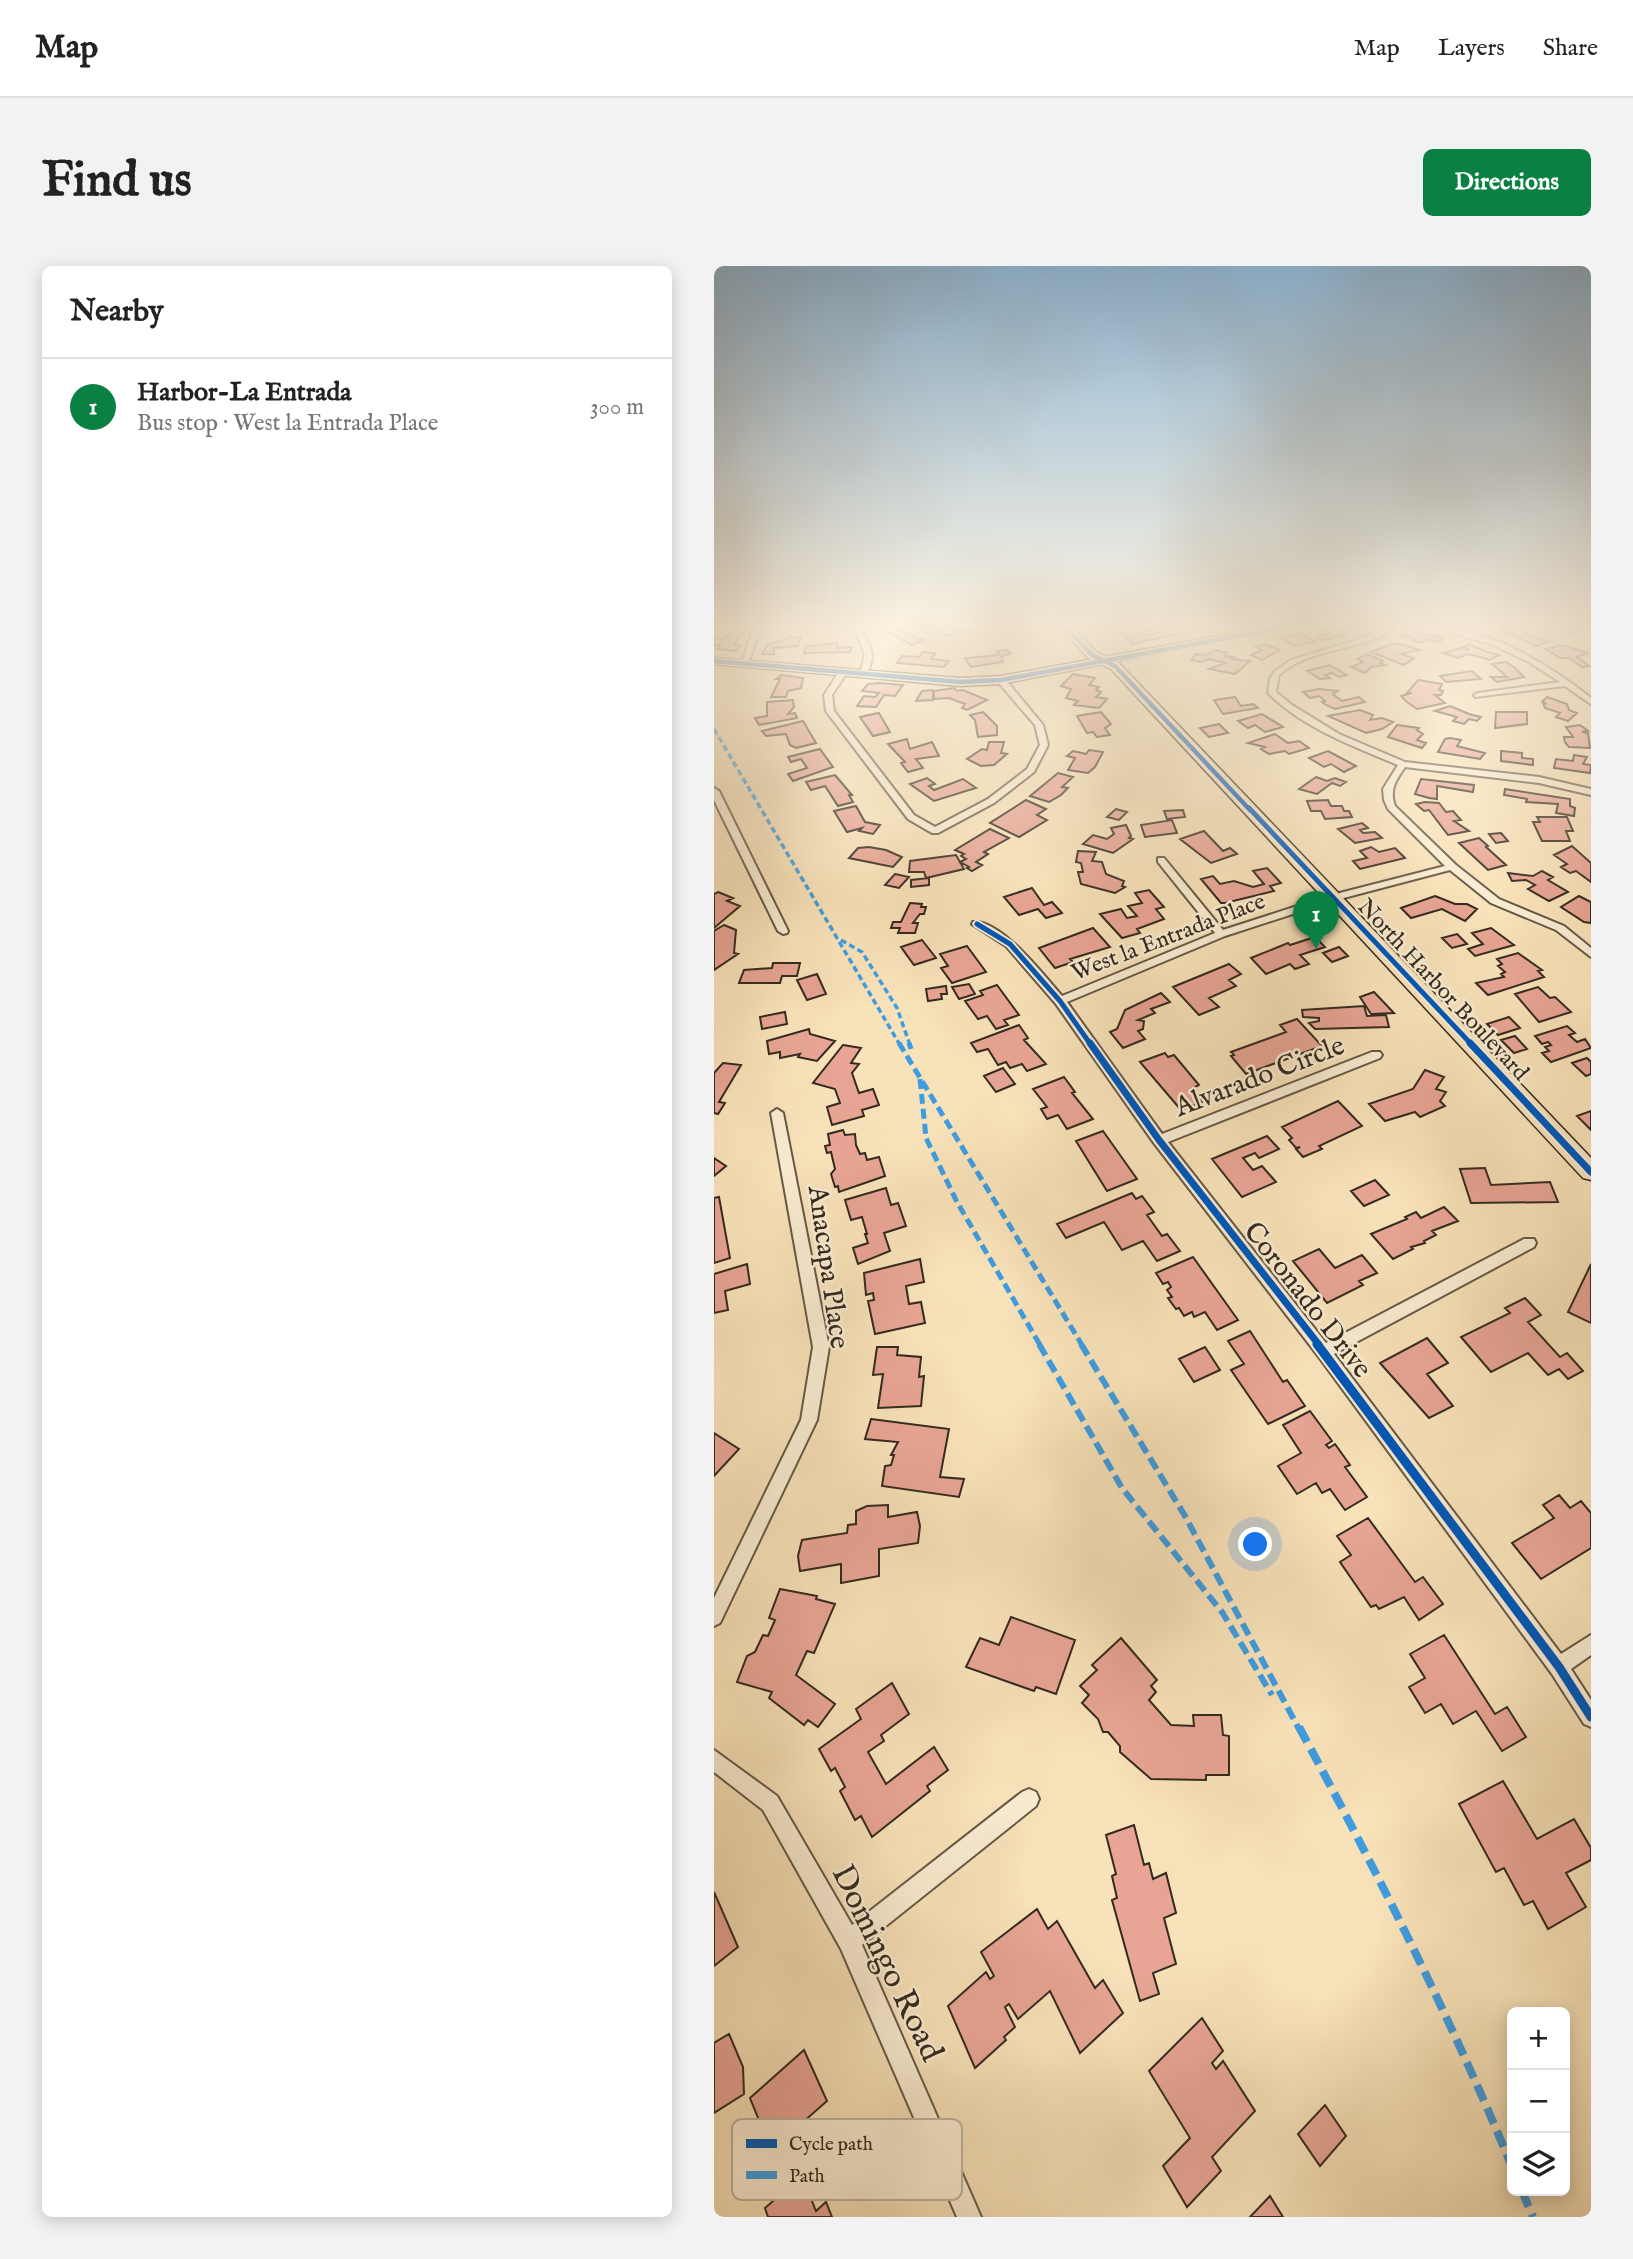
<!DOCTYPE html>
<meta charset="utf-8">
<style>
:root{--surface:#fff;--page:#f2f2f2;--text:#222;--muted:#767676;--line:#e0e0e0;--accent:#0b8043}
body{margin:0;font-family:"IM FELL English",serif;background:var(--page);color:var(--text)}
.controls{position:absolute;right:21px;bottom:21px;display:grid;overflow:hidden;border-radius:10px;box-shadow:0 4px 18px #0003}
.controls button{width:63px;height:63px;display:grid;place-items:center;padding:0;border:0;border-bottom:2px solid var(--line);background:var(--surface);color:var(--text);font:35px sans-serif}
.you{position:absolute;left:542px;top:1279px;width:24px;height:24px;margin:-18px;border:5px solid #fff;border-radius:50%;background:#1a73e8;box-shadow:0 0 0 10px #1a73e833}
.badge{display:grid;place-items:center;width:46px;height:46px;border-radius:50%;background:var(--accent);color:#fff;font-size:23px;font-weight:700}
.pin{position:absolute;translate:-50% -58px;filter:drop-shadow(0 2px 4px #0008)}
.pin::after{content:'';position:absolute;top:37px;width:24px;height:21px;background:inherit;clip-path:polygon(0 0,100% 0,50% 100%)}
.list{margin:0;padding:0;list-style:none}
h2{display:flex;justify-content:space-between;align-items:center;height:91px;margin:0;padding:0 28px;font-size:30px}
h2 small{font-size:23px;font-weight:400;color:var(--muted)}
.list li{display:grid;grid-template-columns:46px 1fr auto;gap:21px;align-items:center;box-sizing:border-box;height:98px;padding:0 28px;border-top:2px solid var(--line)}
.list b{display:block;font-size:26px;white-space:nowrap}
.list p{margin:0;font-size:23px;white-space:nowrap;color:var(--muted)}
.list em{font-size:23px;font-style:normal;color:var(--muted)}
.icon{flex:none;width:38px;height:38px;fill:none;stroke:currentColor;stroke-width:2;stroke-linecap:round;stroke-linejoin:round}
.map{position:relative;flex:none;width:877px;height:1951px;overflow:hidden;border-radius:10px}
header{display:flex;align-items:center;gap:42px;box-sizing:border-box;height:98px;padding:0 35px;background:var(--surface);border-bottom:2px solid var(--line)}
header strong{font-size:33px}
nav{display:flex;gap:38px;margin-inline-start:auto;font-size:24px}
.intro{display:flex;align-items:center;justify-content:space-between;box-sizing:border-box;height:168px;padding:0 42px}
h1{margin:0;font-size:49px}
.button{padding:18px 32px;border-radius:10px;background:var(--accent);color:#fff;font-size:24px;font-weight:700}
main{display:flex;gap:42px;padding:0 42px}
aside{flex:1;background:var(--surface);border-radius:10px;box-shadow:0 4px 18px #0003}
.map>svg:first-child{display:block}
</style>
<header>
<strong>Map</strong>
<nav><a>Map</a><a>Layers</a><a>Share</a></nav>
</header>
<div class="intro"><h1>Find us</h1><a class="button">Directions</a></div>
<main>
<aside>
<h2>Nearby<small></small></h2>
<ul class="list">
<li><span class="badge">1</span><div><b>Harbor-La Entrada</b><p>Bus stop · West la Entrada Place</p></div><em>300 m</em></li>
</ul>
</aside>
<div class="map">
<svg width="877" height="1951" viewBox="0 0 877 1951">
<rect width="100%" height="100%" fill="#f8e2b9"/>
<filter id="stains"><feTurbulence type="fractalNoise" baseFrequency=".00286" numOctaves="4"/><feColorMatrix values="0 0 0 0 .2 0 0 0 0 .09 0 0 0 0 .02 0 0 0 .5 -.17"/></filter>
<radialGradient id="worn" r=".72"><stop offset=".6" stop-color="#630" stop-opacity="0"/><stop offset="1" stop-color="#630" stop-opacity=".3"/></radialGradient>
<path fill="#e8a595" stroke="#342a1f" stroke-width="2" d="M223 359 237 361 293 359 231 370Z
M425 359H455L466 367 419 378 403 362 416 360 426 370 450 366 448 362 432 365Z
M830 359H868L874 362 858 368 849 359 836 362Z
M178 360 182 364 210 374 198 379 167 363Z
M620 361 632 368 608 375 602 371 614 368 609 364Z
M799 362 824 373 837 375 822 380 789 365Z
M18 363 32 364 20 378 27 380 22 385 3 383 7 379H0V371L10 373Z
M693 364 705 367 729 372 726 376 712 373 708 377 699 375 701 373 687 370Z
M587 367 601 376 581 380 568 372Z
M77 371H87L83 380 60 382V388H48L53 379Z
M124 377 123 382 138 381 136 386 90 387 92 380Z
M680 377 693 380 705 384 687 388 700 392 690 399 657 386Z
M550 378 566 384 548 394 537 389 548 384 542 381Z
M754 378 773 386 785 389 776 394 754 388 745 392 729 387 747 382 753 384 755 383 749 381Z
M849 379 874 387 863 391 875 400 868 401 855 392H846L831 383Z
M293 384 297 388 287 390 289 396 257 401 251 392 278 390 285 388 283 385Z
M500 384 513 387 511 390 520 391 518 393 536 395 521 408 495 403 511 397 495 393 486 396 477 394 482 388 492 389Z
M209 386 221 387 217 393 235 395 230 401 183 397 188 390 205 391Z
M653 388 669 395 666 397 671 399 657 401 651 407 637 401 649 396 643 393Z
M792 396 801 402 810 411 783 416 777 411H793L778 398Z
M616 399 633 409 625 411 618 407 611 409 616 412 606 413 593 405Z
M758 405 767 413 732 416 726 410Z
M359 408 381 412 375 419 385 421 382 424 387 426 382 431 393 433 385 442 360 439 364 435 352 432 357 423 347 420Z
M67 409 89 412 87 422 74 425 72 431H57L66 413H62Z
M704 414 728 418 725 424 729 425 727 429H721L731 437 703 443 693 436 687 430 698 427H693Z
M166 417 189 419 181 430 170 429 162 441 143 440 150 430 161 431 165 427 148 425 154 418Z
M240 422 243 425 249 424 273 434 253 444 248 442 251 438 235 432 220 433V425Z
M605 423 624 425 619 428 628 435 645 431 651 436 621 443 612 439 608 436 611 435 605 430 596 432 589 426Z
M219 424V434L202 435 208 425Z
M521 431 527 440 539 438 544 442 509 448 500 434Z
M833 431 853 438 855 444 863 447 854 455 842 451 846 447 831 442 829 437 833 438 828 436Z
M79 434 80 441 74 448 81 447 83 452 45 459 41 452 53 450V436Z
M736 440 755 448 767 451 763 455 755 453 750 458 739 455 743 451 721 445Z
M646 444 659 449 656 454 668 452 679 456 668 463 652 467 614 450Z
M269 446 283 460V469L264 471 261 454 256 449Z
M387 446 397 458 391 462 396 469 383 471 379 466 373 467 363 450Z
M782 446H813V458L781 462Z
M165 447 176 466 159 470 146 451Z
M548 448 569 461 551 466 541 459 534 462 524 455Z
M89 455 102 477 82 482 76 479 72 468 52 470 48 465Z
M505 458 514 467 495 471 486 462Z
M683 459 705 462 703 464 709 468 703 474 712 477 708 482 674 471Z
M866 459 874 465 868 466 874 467 876 482 855 481 851 476 850 471H859L852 461Z
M561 468 574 477 585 475 595 482 575 488 571 485 555 488 547 483 551 481 534 477Z
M736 472 747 474 743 480 771 487 766 493 724 486 731 473Z
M193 473 196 483 218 476 225 490 202 493 209 502 194 506 187 497 191 496 174 478Z
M275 476H290L287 487 293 488 280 499 267 500 253 493 268 483 273 484Z
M106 483 119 501 79 515 74 508 93 502 87 493 77 496 74 491Z
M375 484 389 486 381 501 374 507 354 504 361 492 353 490 359 485 372 488Z
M614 485 642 500 630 506 617 498 610 501 595 492Z
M787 485 808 487V492L819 493V499L787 495Z
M860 489 873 491 869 498 877 499 876 507 840 502 842 493 859 495Z
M344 507 359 511 348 521 354 522 347 529 335 536 316 530Z
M121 509 138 529H135L139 536 124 540 111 520 97 524 92 516Z
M602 511 613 515 621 512 632 516 626 520 618 517 603 528 585 523Z
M213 512 221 518 215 520 220 524 249 513 262 522 220 535 196 518Z
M707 513 760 519 759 526 723 520V533L715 532 701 528Z
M791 523 856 533V540L861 542 860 550 842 547 844 538 812 536 813 533 790 529Z
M312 534 332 543 323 549 333 554 305 571 276 557Z
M614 534 617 540H628L630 545H635L638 551 611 553 607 545H597L593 535Z
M711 536 725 537 732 546 739 545 747 554 740 555 755 565 734 569 715 544 710 545 702 538Z
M142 540 151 556 166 559 159 568 145 565 148 562 133 566 120 545Z
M402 543 413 546 405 554 393 551Z
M469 544 471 551 453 553 450 545Z
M823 551H853L859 565H852L856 575H828L819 556H826Z
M458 554 463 567 431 571 427 559Z
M648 557 654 562 646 564 649 567 661 566 668 572 641 577 624 563Z
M412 559 417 570 415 572 419 573 399 587 369 578 379 569 393 573 400 568 397 562Z
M276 563 295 572 270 586 274 588 262 596 268 599 258 605 253 602 255 601 246 596 252 593 247 590 250 588 241 584Z
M490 565 509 585 516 582 523 588 497 597 466 573Z
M787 567 794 575 782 577 775 568Z
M765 572 774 580 772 581 792 599 774 604 745 577Z
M858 580 877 597V616L862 605 856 607 847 601 853 598 840 589Z
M155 581 172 584 188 591 179 601 135 592 144 582Z
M657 581 665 586 681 582 691 592 646 603 639 595 653 592 646 585Z
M364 585 382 586 378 595 388 596 392 608 410 615 408 620 411 621 401 627 367 618 364 606H369L367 597 362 596Z
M242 589 250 603 212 612 210 606H195L196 595Z
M553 602 567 617 556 620 560 625 511 637H507L487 613 499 610 506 618 520 615 539 621 550 618 539 605Z
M828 605 839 611 834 614 854 626 835 635 814 623 821 619 812 614 798 615 794 607 819 610Z
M181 608 195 611 185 622 171 619Z
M215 612V619L197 621V614Z
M318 622 330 639 338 636 348 647 332 652 324 643 305 649 290 631Z
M435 624 450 641 442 643 450 653 423 663 426 667 408 672 386 648 407 643 413 652 423 650 414 640 428 637 421 627Z
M4 626 19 632 13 635 26 640 0 662V628Z
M721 630 741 638H753L763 643 751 655 728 643 697 652 687 642Z
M865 630 877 636V657L870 656 847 641Z
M196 637 208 638 207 641H212L210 648H206L199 657H204L201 667H184L186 662H177L179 656H187Z
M10 659 22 664 20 687 24 688 0 704V665Z
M379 662 396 681 356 693 359 696 341 702 325 682Z
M777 662 800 679 761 690 754 683 769 678 758 667Z
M743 668 753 678 738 682 728 672Z
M601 671 611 681 586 689 595 698 581 703 576 698 552 708 537 692 574 677 576 679Z
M208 674 222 692 200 699 187 681Z
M253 680 272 706 238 717 227 702 234 700 226 688Z
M625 681 634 690 618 696 609 687Z
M804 687 828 704 824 705 830 711 774 729 762 717 790 711 787 708 791 706 784 700 788 698 783 693Z
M59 697H86L83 710H68L66 717H25L30 704 58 702Z
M515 698 527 708 515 714 522 720 495 732 505 741 485 749 459 721Z
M103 708 112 728 93 734 83 714Z
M255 718 261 728 245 733 238 721Z
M283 719 305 749 290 754 294 759 282 763 273 750 264 753 251 735 269 729 266 725Z
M232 720 233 728H227L228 733 214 735 212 723Z
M824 721 836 732 841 731 857 746 825 756 801 728Z
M660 726 680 747 657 748 646 731Z
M447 727 456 736 437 743 441 747 424 754 430 755 429 763 424 765 431 773 409 782 396 766 403 763 411 744Z
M650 740 653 750 672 749 675 761 601 763 595 757 605 755V752L589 751 588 744Z
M71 746 73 758 48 763 46 751Z
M795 751 806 762 784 769 773 758Z
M583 753 608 780 532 808 517 790 520 789 517 786 572 766 566 759Z
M305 759 314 772 310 774 332 798 313 805 308 798 296 802 292 796 284 799 274 783 263 786 257 777Z
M853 760 861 767 855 769 863 776 871 773 877 782 837 796 828 787 835 785 831 781 837 779 834 776 828 778 821 770Z
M95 763 96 768 121 775 103 795 84 791 86 788 66 792V786L55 788 53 775Z
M801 770 813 783 800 787 787 774Z
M129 779 147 782 137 797 145 798 138 807 145 827 159 823 165 839 148 844 150 850 118 859 113 841 126 837 121 823 99 817Z
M451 787 454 791 460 789 485 819 477 823 488 836 467 844 426 796Z
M873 792 877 796V808L872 810 858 797Z
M9 797 27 799 5 836 11 837 4 848 0 847V807Z
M289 802 301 818 282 826 270 810Z
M711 804 730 811 722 823 732 826 726 835 731 840 706 851 701 846 671 855 655 838 699 823Z
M350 811 361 826 358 827 379 853 353 863 344 849 333 853 327 843 333 841 319 823Z
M624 835 648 860 605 880 608 883 589 891 582 883 586 881 582 882 575 874 578 872 568 861Z
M877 845V864L863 850Z
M129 864 131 869 141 868 142 879 146 888 151 887 153 894 165 891 171 910 125 926 124 920 121 921 117 908 121 903 117 886 113 887 111 880 116 879 114 868Z
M389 865 423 913 393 925 362 875Z
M553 870 565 883 545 892 541 887 529 892 539 904 548 900 562 916 528 931 498 893Z
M0 892 12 900 0 910Z
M771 902 777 919 836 916 844 936 757 937 746 903Z
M661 914 675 929 650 940 637 925Z
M172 922 177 939 184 937 192 960 170 967 176 985 144 998 139 982 154 977 151 968H153L148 951 137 954 131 934Z
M418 927 422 933 428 930 440 946 433 949 448 970 453 968 466 985 443 995 429 975 408 984 390 956 352 972 343 958Z
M5 931 16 992 0 997V932Z
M730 941 744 955 718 965 722 969 710 975 711 977 697 981 699 983 679 993 657 968 693 953 691 951 702 946 707 952Z
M605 983 621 1002 648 989 663 1007 645 1015 649 1019 613 1037 579 995Z
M479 991 524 1054 503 1064 491 1046 480 1051 478 1046 470 1050 465 1042 462 1043 454 1032 458 1031 453 1024 457 1021 454 1016 449 1018 442 1007Z
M206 993 210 1016 192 1020 195 1038 207 1036 211 1057 161 1068 154 1035 160 1034 159 1027 152 1029 150 1007Z
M33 998 36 1018 11 1025 14 1044 0 1047V1008Z
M877 998V1057L854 1046Z
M811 1032 827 1049 814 1056 846 1091 853 1087 869 1105 854 1113 845 1103 834 1109 814 1087 777 1106 747 1071 796 1047 791 1042Z
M536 1065 569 1116 573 1114 591 1140 554 1158 517 1104 530 1098 514 1075Z
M713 1072 734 1097 713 1108 739 1140 715 1152 666 1097Z
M163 1081H184L183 1089 207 1091 205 1111 210 1110 207 1140 164 1142 169 1108 159 1109Z
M491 1081 506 1104 480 1116 465 1093Z
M596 1145 618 1175 612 1179 615 1182 621 1178 636 1199 631 1201 653 1231 631 1244 616 1223 608 1227 602 1217 583 1228 564 1200 587 1187 569 1159Z
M157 1153 235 1163 226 1211 250 1213 245 1231 168 1220 171 1200 177 1199 180 1189H177L184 1176 151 1173Z
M0 1167 25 1183 0 1210Z
M845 1229 856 1242 867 1235 877 1247V1282L827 1313 798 1277 840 1252 829 1239Z
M174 1239V1251L203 1246 206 1260 204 1277 165 1283V1310L127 1317V1298L86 1305 84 1290 88 1274 133 1267 134 1259 142 1258V1245L153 1240Z
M654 1252 701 1316 709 1311 729 1338 705 1354 690 1331 665 1343 662 1339 657 1341 626 1296 637 1289 623 1270Z
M66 1323 103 1330 102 1333 121 1338 100 1387 93 1385 82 1409 121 1438 104 1461 94 1454 90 1459 55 1432 58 1426 23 1416 33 1390 41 1386 49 1369 54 1370 61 1354 55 1352Z
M297 1351 361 1374 342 1428 322 1421 320 1425 252 1401 266 1372 285 1379Z
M730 1369 781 1448 793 1441 812 1471 788 1485 762 1445 739 1458 727 1438 711 1447 695 1421 711 1412 696 1388Z
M407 1372 443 1414 437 1420 442 1426 435 1434 457 1459 480 1460 479 1449H507L509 1469 515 1470V1509H492V1514L437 1513 406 1486V1480L394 1466H389L384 1453 368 1437 375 1429 366 1420 383 1404 378 1399Z
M178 1417 195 1448 167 1469 170 1475 154 1486 172 1518 220 1481 234 1504 213 1520 216 1525 158 1571 147 1550 141 1554 126 1525 131 1521 121 1502 117 1505 105 1483 147 1453 142 1443Z
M789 1515 823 1573 860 1553 877 1582V1594L852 1607 872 1641 834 1663 819 1635 810 1639 790 1602 782 1606 745 1538Z
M420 1559 430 1599 435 1597 439 1613 452 1607 462 1647 450 1652 462 1698 439 1707 445 1728 426 1735 398 1634 403 1632 398 1610 402 1608 392 1569Z
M0 1626 24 1681 0 1700Z
M323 1643 334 1663 343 1655 381 1722 389 1714 409 1747 366 1787 336 1725 304 1753 295 1738 291 1741 301 1761 290 1771 292 1774 261 1802 234 1740 272 1706 276 1713 280 1710 267 1686Z
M488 1752 509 1785 498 1797 502 1803 509 1795 541 1845 498 1891 507 1905 473 1941 449 1900 476 1872 435 1805Z
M15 1768 29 1801 30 1828 0 1847V1777Z
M90 1784 113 1835 57 1884 36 1832Z
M611 1839 632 1870 606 1900 584 1868Z
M88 1910 102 1945 112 1936 118 1951H54L51 1942Z
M556 1930 569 1951H536Z"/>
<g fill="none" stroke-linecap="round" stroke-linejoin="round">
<defs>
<path id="street" d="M40 359H48L34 397 27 399Z
M139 359H147C153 382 165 383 152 409H149L145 407C157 383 145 381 139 359Z
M675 359H684C650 387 598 379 565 409L562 426 578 439 625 468 691 496 825 511 877 523V529L825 517 691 501C682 514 675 524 681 540L742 599 785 633 850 660 877 682V691L842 664 777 637 736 604 622 634 511 670 353 736 448 868 658 786H666L668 789 666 792 454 876 612 1077 810 973H820L822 977 820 981 620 1088 847 1388 877 1369V1389L857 1403 877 1434V1461L870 1458 838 1408 605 1091 440 877 342 738 292 680 258 658 259 656C287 653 330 710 348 730L501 667 444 596V592H450L509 664 614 630 731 600 674 543 670 534 669 523 684 499C639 480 589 462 554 427L556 413 560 406 577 394 649 372Z
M706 359C770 359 829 394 877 432V438L851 420 761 431 760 429 764 427 846 416 815 396 777 378Z
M127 403 134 405 118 429 120 445 200 549 221 561 274 533 313 503 326 479 321 459 284 416V412H290L329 459 334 479 320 506 280 537 224 567H218L194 553 112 445 110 429Z
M0 522 5 525 74 665 73 667 69 668 64 665 0 534Z
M63 843 69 847 115 1081 103 1154 6 1357 0 1360V1332L87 1154 99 1081 57 847Z
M0 1484 63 1530 138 1659 308 1526 315 1523 322 1526 325 1533 322 1540 148 1679 267 1951H243L127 1683 49 1544 0 1506Z"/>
<path id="secondary" d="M564 359H587L287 418 246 420 0 398V392L246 412 287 410Z"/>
<path id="primary" d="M344 359H357L382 386 405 397 877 892V914L869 912 397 403 374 392Z"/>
</defs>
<use href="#street" stroke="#655846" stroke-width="4"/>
<use href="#secondary" stroke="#342a1f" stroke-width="3"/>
<use href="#primary" stroke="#342a1f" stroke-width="3"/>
<use href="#street" fill="#faecd2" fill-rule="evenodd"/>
<use href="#secondary" fill="#faecd2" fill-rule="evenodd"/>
<use href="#primary" fill="#f8e2b9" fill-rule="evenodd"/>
<path stroke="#3e9ce0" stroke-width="3.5" stroke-dasharray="6 3.5" stroke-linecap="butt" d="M0 463 186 779
M127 674 148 686 183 742 196 779"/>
<path stroke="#3e9ce0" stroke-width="5" stroke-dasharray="10 5" stroke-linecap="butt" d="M185 777 368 1079
M195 777 197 783
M206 813 212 872 243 936 326 1079"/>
<path stroke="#3e9ce0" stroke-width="6" stroke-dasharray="13 6" stroke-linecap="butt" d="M325 1078 408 1222 508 1346 558 1429
M367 1078 471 1250 585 1463"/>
<path stroke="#3e9ce0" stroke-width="8" stroke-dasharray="17 8" stroke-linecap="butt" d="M585 1461C662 1604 736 1750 798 1901
M808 1925 819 1951"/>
<defs>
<path id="cycleway-far3" d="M350 359 378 389 401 400 536 544
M0 395 246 416 287 414 582 359"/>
<path id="cycleway-far2" d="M535 542 758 779
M263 658 296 678 346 735 377 779"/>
<path id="cycleway-far1" d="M376 777 445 874 605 1079
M756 777 877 906"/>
<path id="cycleway" d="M603 1078 845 1401 877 1451"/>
</defs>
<use href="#cycleway-far3" stroke="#faecd2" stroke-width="7"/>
<use href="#cycleway-far2" stroke="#faecd2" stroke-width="9"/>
<use href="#cycleway-far1" stroke="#faecd2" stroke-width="11"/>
<use href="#cycleway" stroke="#faecd2" stroke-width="13"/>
<use href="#cycleway-far3" stroke="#0057b8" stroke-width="4.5"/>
<use href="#cycleway-far2" stroke="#0057b8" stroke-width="5"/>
<use href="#cycleway-far1" stroke="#0057b8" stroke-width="7"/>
<use href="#cycleway" stroke="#0057b8" stroke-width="9"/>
</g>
<linearGradient id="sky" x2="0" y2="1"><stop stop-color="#8db6d6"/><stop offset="0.57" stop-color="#fcf2e0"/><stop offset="1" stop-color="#fcf2e0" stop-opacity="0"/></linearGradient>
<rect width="877" height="632" fill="url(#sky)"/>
<g text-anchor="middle" stroke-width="5" stroke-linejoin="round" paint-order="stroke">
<g font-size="23" fill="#342a1f" stroke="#faecd2">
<text transform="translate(454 670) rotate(-21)" y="8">West la Entrada Place</text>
<text transform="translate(730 723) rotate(47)" y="8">North Harbor Boulevard</text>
</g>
<g font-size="28" fill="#342a1f" stroke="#faecd2">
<text transform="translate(545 809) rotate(-21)" y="10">Alvarado Circle</text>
<text transform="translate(116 1001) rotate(82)" y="10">Anacapa Place</text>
<text transform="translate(595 1033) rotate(52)" y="10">Coronado Drive</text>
</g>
<g font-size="33" fill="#342a1f" stroke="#faecd2">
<text transform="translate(175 1696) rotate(64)" y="12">Domingo Road</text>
</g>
</g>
<rect x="18" y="1853" width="230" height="81" rx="10" fill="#faecd2" stroke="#bfb29c" stroke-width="2"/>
<rect x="32" y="1873" width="31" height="9" fill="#0057b8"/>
<rect x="32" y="1905" width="31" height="8" fill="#3e9ce0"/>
<g font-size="19" fill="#342a1f">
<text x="75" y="1884">Cycle path</text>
<text x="75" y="1916">Path</text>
</g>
<rect width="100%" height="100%" filter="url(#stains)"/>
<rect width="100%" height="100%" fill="url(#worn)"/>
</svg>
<div class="controls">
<button>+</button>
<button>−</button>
<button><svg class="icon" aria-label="layers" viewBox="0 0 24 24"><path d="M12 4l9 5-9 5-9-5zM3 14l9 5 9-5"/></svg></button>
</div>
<div class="you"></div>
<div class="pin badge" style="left:602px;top:683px">1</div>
</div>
</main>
